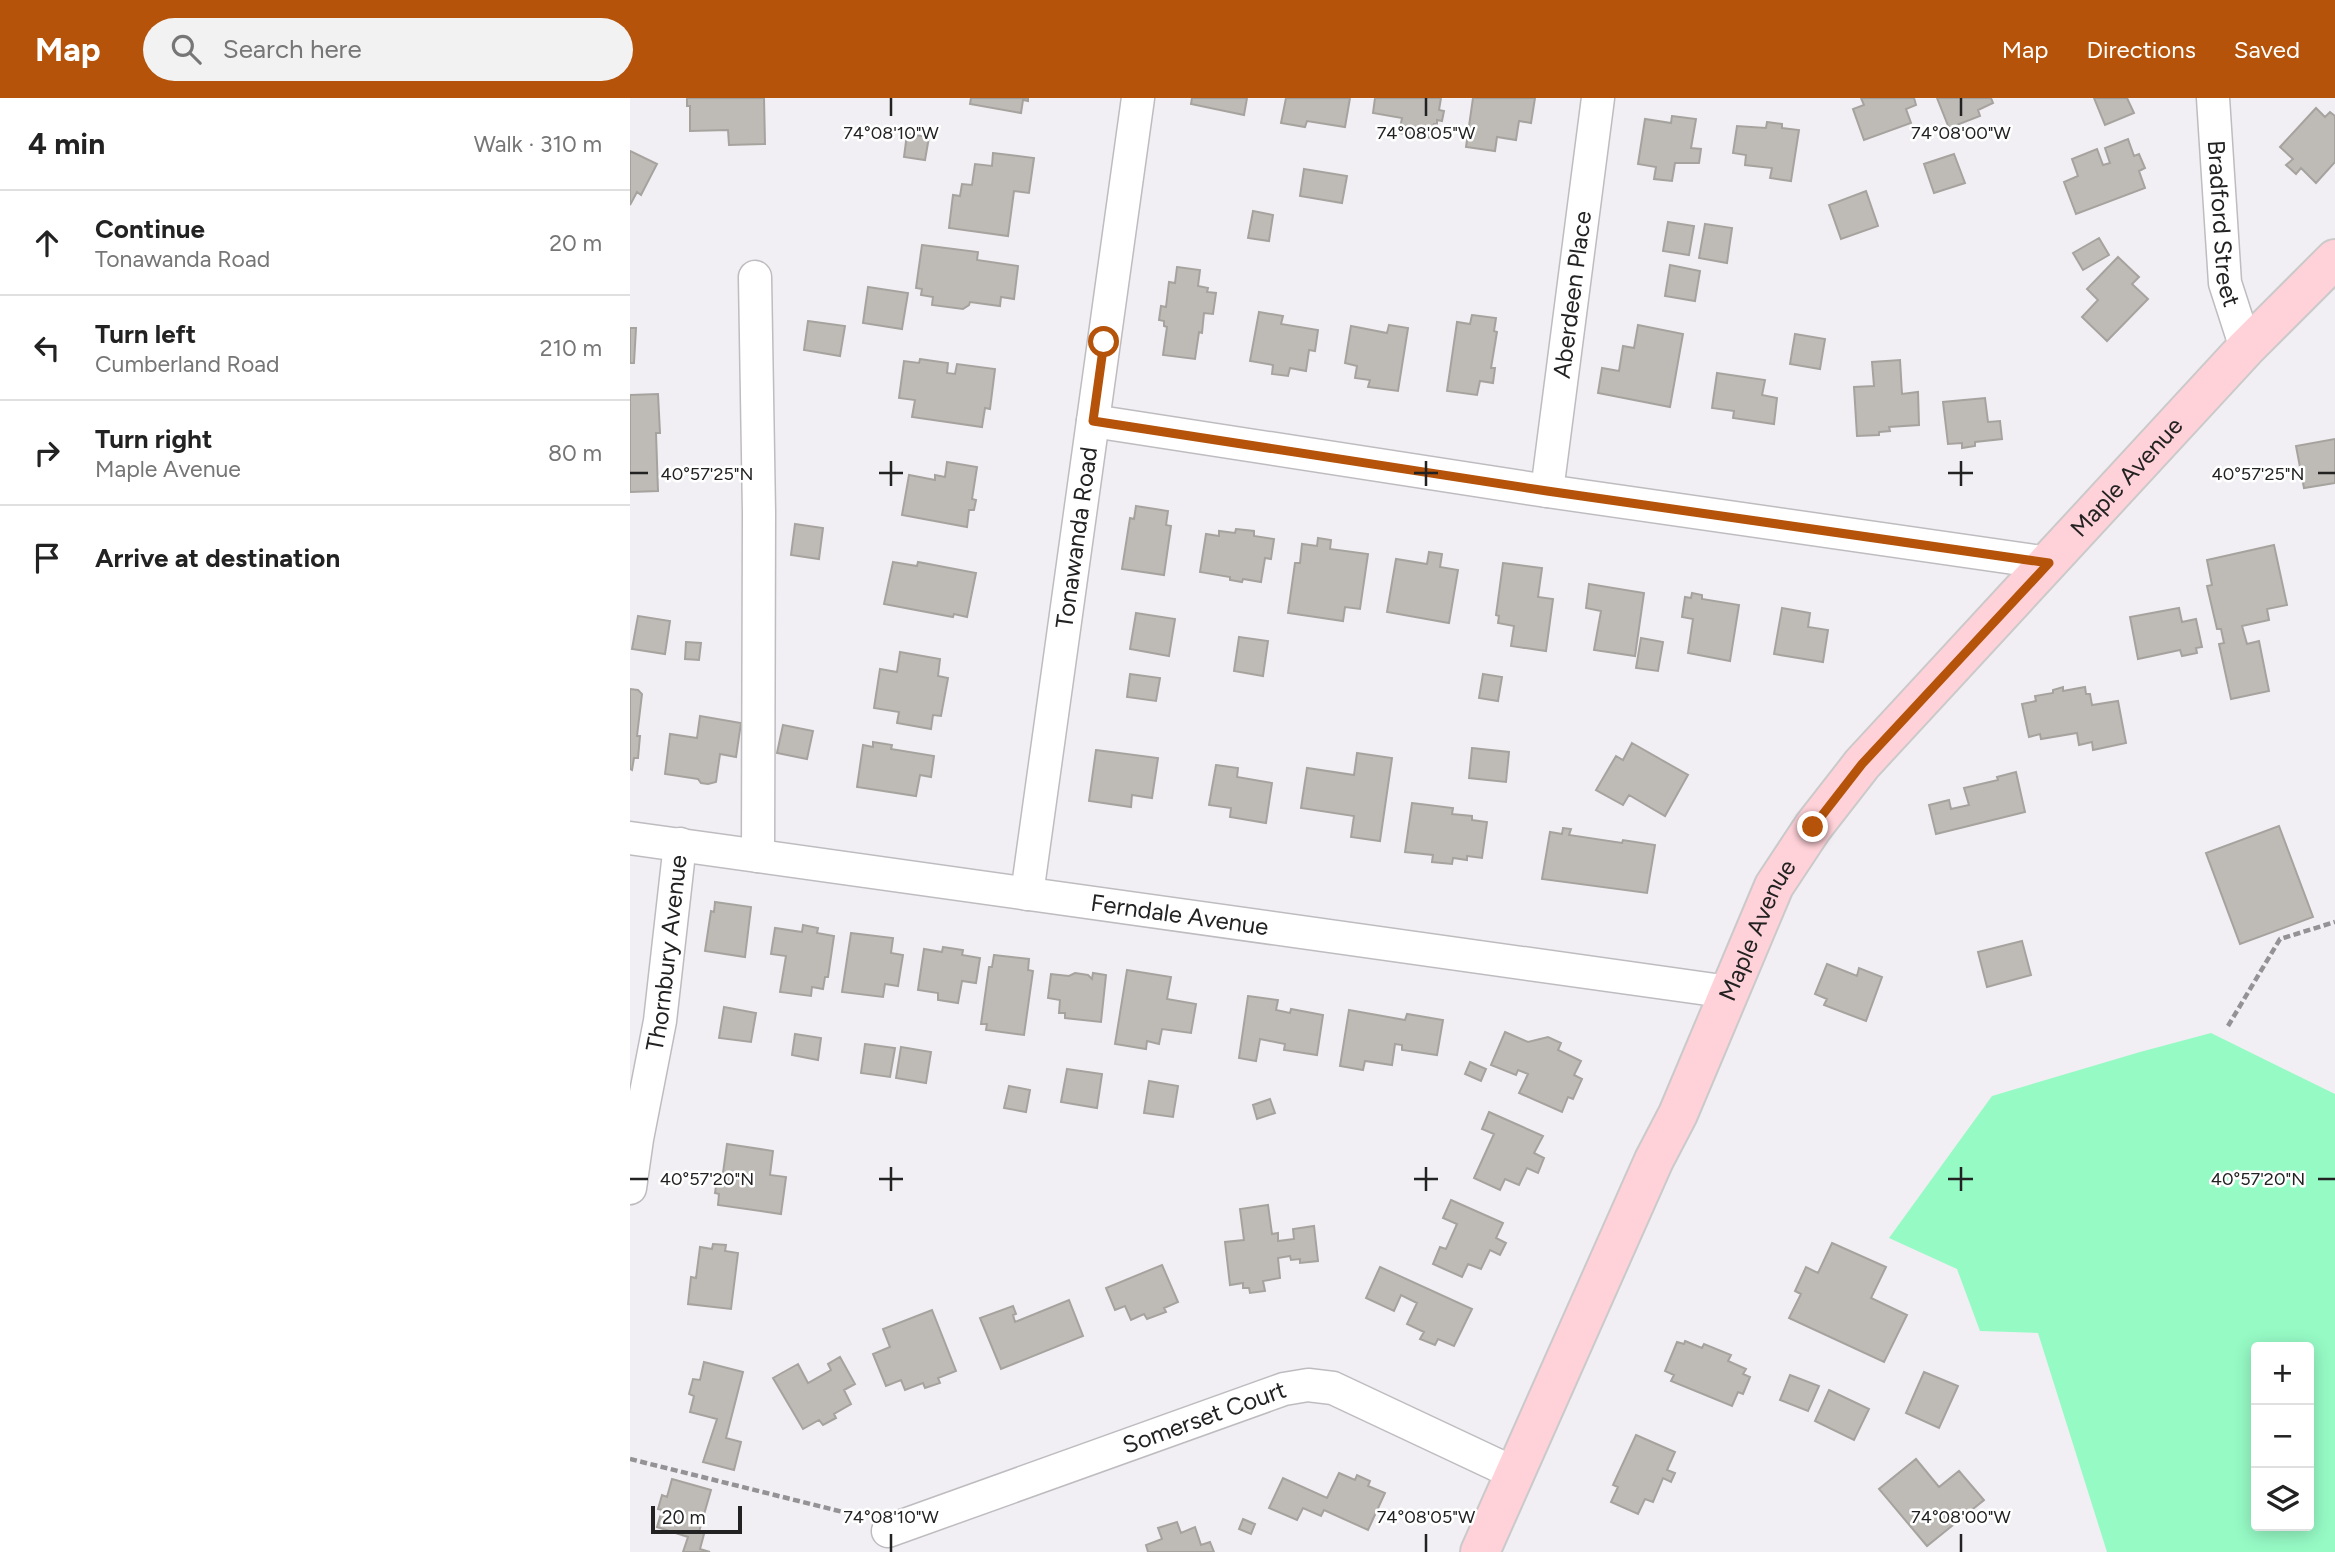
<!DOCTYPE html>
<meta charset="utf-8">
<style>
:root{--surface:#fff;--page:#f2f2f2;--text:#222;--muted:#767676;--line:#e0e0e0;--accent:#b45309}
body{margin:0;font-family:Figtree,sans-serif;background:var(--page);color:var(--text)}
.controls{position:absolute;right:21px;bottom:21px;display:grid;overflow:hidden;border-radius:7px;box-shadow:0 4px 18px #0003}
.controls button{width:63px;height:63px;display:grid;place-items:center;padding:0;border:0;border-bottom:2px solid var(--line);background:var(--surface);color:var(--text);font:35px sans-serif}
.scale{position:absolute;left:21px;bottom:18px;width:91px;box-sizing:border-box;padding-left:7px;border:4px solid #232223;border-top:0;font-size:19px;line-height:24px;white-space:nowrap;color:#232223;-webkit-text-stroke:5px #fff;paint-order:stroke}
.stop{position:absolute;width:21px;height:21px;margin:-16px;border:5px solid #b45309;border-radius:50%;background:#fff}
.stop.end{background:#b45309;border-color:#fff;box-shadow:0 2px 7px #0008}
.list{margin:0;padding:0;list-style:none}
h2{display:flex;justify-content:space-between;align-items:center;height:91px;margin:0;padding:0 28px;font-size:30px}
h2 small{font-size:23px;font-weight:400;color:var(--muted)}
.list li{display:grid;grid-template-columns:46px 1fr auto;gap:21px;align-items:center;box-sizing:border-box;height:105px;padding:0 28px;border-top:2px solid var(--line)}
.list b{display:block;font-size:26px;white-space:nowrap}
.list p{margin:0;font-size:23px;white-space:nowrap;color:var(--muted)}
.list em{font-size:23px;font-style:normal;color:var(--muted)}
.icon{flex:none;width:38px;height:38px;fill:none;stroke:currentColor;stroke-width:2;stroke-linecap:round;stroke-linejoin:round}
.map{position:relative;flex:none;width:1705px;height:1454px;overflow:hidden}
header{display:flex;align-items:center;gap:42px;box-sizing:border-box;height:98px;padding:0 35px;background:var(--accent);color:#fff}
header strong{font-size:33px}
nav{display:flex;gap:38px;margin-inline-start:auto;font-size:24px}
.search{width:490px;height:63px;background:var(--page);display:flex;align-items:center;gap:18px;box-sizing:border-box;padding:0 24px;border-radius:38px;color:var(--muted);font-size:26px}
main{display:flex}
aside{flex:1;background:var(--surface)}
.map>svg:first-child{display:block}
</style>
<header>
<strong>Map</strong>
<div class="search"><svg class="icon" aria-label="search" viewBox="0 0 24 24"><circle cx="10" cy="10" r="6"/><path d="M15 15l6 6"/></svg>Search here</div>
<nav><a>Map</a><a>Directions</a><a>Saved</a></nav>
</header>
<main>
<aside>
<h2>4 min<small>Walk · 310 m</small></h2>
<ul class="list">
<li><svg class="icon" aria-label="ahead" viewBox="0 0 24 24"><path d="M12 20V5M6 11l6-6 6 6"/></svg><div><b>Continue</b><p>Tonawanda Road</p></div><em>20 m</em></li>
<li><svg class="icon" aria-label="left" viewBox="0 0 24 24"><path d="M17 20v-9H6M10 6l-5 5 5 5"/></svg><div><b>Turn left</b><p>Cumberland Road</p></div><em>210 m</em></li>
<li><svg class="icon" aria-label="right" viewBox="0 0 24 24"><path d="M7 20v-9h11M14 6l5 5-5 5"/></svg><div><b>Turn right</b><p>Maple Avenue</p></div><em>80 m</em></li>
<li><svg class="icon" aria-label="arrive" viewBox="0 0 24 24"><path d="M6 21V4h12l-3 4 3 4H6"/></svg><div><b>Arrive at destination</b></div></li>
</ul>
</aside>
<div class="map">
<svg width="1705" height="1454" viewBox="0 0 1705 1454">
<rect width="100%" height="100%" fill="#f1eff3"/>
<path fill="#96fac5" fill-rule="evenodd" d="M1581 935 1705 996V1454H1477L1408 1235 1350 1233 1327 1171 1259 1140 1362 998 1510 954ZM1626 1249H1679V1428H1626Z"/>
<path fill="#bebbb7" stroke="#a6a39f" stroke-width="2" d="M57 0H134L135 46 99 47 98 32 60 33V8H57Z
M341 0H398V3L393 2 391 15 340 6Z
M562 0H617L614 17 561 6Z
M656 0H720L715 29 677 23 675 29 651 25Z
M745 0H811L809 12 814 13 812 23 807 22V26H804L802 40 769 35 772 20 743 15Z
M843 0H905L901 25 889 23 886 42 867 39 865 53 836 49Z
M1231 0H1284L1286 7 1276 11 1281 25 1234 42 1223 11 1234 7Z
M1307 0H1361L1363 5 1348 12 1350 18 1319 30Z
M1464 0H1497L1504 15 1475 27Z
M1686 10 1695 19 1700 14 1705 18V64L1686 85 1671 70 1666 76 1656 67 1663 61 1650 49Z
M1042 18 1066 21 1061 50 1071 51 1069 65H1045L1042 83 1024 81 1026 69 1008 66 1015 21 1041 25Z
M1137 24 1152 26V30L1169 32 1161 83 1140 80 1142 70 1115 67 1116 57 1103 55 1107 28 1136 30Z
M277 36 299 39 295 62 274 59Z
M1498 41 1504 58 1509 56 1515 70 1509 73 1515 90 1446 116 1434 84 1448 78 1442 61 1467 51 1473 67 1480 65 1475 50Z
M0 53 27 66 11 97 7 94 0 107Z
M363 55 404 60 399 95 384 93 378 138 319 130 323 97 330 98 332 86 342 87 345 66 362 68Z
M1324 56 1335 85 1304 95 1294 66Z
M674 71 717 78 712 105 670 98Z
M1236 93 1248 128 1211 141 1199 107Z
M623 113 643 117 639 143 618 140Z
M1038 124 1064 128 1059 157 1033 153Z
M1075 126 1102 130 1097 165 1069 160Z
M1469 140 1479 157 1453 172 1443 155Z
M292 147 348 154 347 162 388 168 384 201 371 199 370 208 340 204 339 207 333 211 302 207 303 199 291 197 292 191 286 190Z
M1488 159 1509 179 1502 186 1518 201 1477 243 1452 219 1468 202 1457 191Z
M1040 167 1070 173 1065 203 1035 198Z
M547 169 570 172 568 188 578 190 577 194 586 195 583 216 574 215 572 235 569 234 565 261 533 257 537 229 534 228V223L529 222 531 208 536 209 539 184 545 185Z
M238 189 278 195 272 231 233 225Z
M629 214 653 218 651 226 688 232 685 253 679 252 676 273 660 270 658 278 642 276 643 267 620 263Z
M842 217 866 220 864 233 867 234 861 270H865L863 285 850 283 847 297 817 293 827 224 840 226Z
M178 223 215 228 210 258 174 252Z
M759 227 778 230 768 293 738 289 740 282 725 280 727 268 715 265 721 228 757 235Z
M1008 227 1053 236 1040 309 968 295 972 270 989 273 993 248 1004 250Z
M0 230H6L4 265H0Z
M1165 236 1195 241 1190 271 1160 266Z
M290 261 318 265 317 275 325 276 327 266 365 271 360 311 355 310 352 329 282 319 285 302 269 300 274 263 289 265Z
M1270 262 1272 296 1288 294 1289 327 1259 329 1260 333 1249 334V337L1227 338 1224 289 1244 288 1242 264Z
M1087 275 1135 282 1132 297 1147 300 1144 326 1103 320 1104 313 1082 310Z
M28 296 30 335H26L28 393 0 394V297Z
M1355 300 1358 324 1370 323 1372 341 1345 344V348L1332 350V345L1318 346 1313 304Z
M1705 341V385L1674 390 1666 348Z
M317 364 347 369 342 401 346 402 344 412H339L337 429 272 417 279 377 305 382V377L315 379Z
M506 408 538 413 536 427 541 428 534 477 492 471 500 420 504 421Z
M165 426 193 430 189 461 161 457Z
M606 431 624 433V438L644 441 641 461 635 460 631 484 613 481 612 484 600 482V479L570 474 576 436 589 438V433L605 435Z
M688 440 701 442 700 451 738 456 730 511 715 509 713 523 658 515 665 465H670L672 446 687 448Z
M1644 447 1657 507 1637 511 1639 522 1612 528 1617 546 1629 543 1639 593 1601 601 1589 546 1594 545 1591 531H1587L1577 488 1582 487 1577 462Z
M799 454 812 456 810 469 828 472 819 525 757 514 766 461 797 466Z
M263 464 287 468 288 464 346 475 337 519 324 516 323 519 254 506Z
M873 465 912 470 908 499 923 501 916 553 881 548 884 528 868 525 869 518 866 517Z
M959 486 1014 495 1005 558 964 552 971 513 956 510Z
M1062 495 1072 497V501L1109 507 1100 563 1058 555 1063 521 1052 519 1055 499 1061 500Z
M1152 510 1180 515 1178 529 1198 532 1193 564 1144 556Z
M1549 510 1552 524 1566 521 1572 549 1566 550 1567 555 1552 558 1550 552 1508 561 1500 519Z
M506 515 545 521 539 558 500 551Z
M8 518 40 523 35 556 2 551Z
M609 539 638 543 633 578 604 573Z
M1011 540 1033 544 1028 573 1006 570Z
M56 544 71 545 69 562 55 561Z
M270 554 310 561 308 578 318 580 311 618 303 617 301 631 267 625 269 614 244 610 250 571 267 574Z
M500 576 530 580 526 603 497 599Z
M853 576 872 579 868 603 849 600Z
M1433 589V593L1455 589 1456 596H1460L1462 607 1488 603 1496 645 1463 652 1462 644 1449 647 1447 635 1411 641 1410 636 1399 639 1392 606 1406 603 1405 598 1423 595V592Z
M0 591 8 592 12 596 7 638H10L8 660H4L2 672 0 671Z
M70 618 111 625 106 659 90 656 86 684 78 686 71 685 68 681 35 676 40 636 67 640Z
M153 627 183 633 177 661 147 655Z
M243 644 262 647 261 651 304 658 301 679 290 677 286 698 227 689 233 647 243 649Z
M1002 645 1058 677 1035 718 999 697 993 707 966 692 986 658 993 662Z
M842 650 879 654 876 684 839 680Z
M466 652 528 660 522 700 502 697 501 709 459 703Z
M727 655 762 660 750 743 721 739 724 718 671 710 677 670 724 677Z
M586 667 608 670 607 679 642 685 636 725 600 719 601 710 579 707Z
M1386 674 1395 714 1306 736 1299 707 1319 702 1321 711 1339 707 1334 690 1368 682 1367 679Z
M782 705 823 710 822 716 842 718V722L857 724 852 760 837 758V762L823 760 822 766 802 764 803 757 775 754Z
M1649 728 1683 819 1610 846 1576 755Z
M933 730 941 731 939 737 992 745 993 742 1025 747 1017 795 912 781 920 734 932 736Z
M85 804 121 809 115 859 75 853 81 813 84 814Z
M173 827 188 830 187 835 204 838 198 879H195L193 891 182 889 181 898 150 894 156 858 141 856 145 830 172 834Z
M221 835 263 840 261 855 273 857 268 888 255 886 253 899 212 894Z
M1392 843 1401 877 1357 889 1348 854Z
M313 849 333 852 332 857 350 860 346 885 332 883 328 905 308 902V895L288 892 294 851 312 854Z
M364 857 399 861 398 872 403 873 394 937 356 932 357 926H351L359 869H362Z
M1197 866 1227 878 1229 870 1252 879 1236 923 1194 907 1197 901 1185 896Z
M497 872 541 879 537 901 566 906 561 935 532 931 529 946 517 943 516 951 485 946Z
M445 875 458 877 462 881 463 875 476 877 471 924 435 920V915H429L430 902 418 900 421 876 439 878Z
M618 898 648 902 646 912 660 915 661 911 693 917 687 957 654 952 655 946 630 941 626 963 609 960Z
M94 909 126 915 121 944 89 940Z
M719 912 775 922 777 916 813 922 807 957 772 952V947L765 946 762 967 735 963 733 972 710 968Z
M875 934 898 944 918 939 931 945 928 952 951 963 944 977 952 981 943 1001 938 999 932 1014 889 995 898 976 888 972 886 977 861 967Z
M165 936 191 940 188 962 162 957Z
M235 946 265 950 260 979 231 975Z
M271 949 301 954 296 985 266 980Z
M840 964 856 971 851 983 835 976Z
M437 971 472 976 467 1010 431 1004Z
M519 983 548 988 543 1019 514 1015Z
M379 988 400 992 396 1014 374 1010Z
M640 1001 645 1015 627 1021 623 1007Z
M859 1014 913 1038 904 1055 914 1060 908 1075 897 1070 889 1087 875 1081 870 1092 844 1080 864 1036 852 1031Z
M97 1046 143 1053 140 1077 156 1079 151 1116 88 1107 89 1096 85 1095 87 1081 92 1082Z
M821 1102 873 1125 866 1140 876 1145 870 1157 860 1152 851 1171 838 1166 832 1179 803 1166 810 1149 816 1151 827 1126 813 1120Z
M638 1107 642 1136 648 1135V1143L664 1141 663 1131 684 1128 688 1163 670 1165V1161L661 1162 660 1158 648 1160 650 1180 633 1183 635 1193 620 1195 619 1190H613V1185L600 1187 595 1144 614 1142 610 1111Z
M1202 1145 1256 1169 1241 1200 1277 1217 1254 1264 1159 1220 1171 1196 1165 1193 1176 1169 1188 1175Z
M83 1146 96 1147 95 1153 108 1155 101 1211 58 1206 61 1179 66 1180 70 1149 82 1151Z
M532 1167 548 1204 534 1210 536 1214 517 1221 514 1216 501 1222 495 1208 485 1212 476 1190Z
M750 1169 842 1211 824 1248 808 1241 805 1247 790 1241 794 1234 777 1226 787 1205 771 1197 764 1213 736 1200Z
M439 1202 453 1238 371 1271 350 1220 383 1208 386 1216 383 1217 385 1224Z
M302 1212 326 1273 308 1280 310 1285 295 1290 293 1285 275 1292 271 1282 256 1288 243 1256 260 1249 253 1231Z
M1055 1243 1072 1250 1074 1246 1101 1257 1098 1263 1116 1271 1113 1276 1120 1279 1113 1296 1108 1294 1102 1308 1041 1283 1044 1277 1035 1273 1047 1244 1054 1246Z
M210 1259 225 1286 214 1292 221 1306 204 1316 206 1320 193 1327 189 1322 173 1331 143 1280 168 1266 178 1285 201 1272 198 1266Z
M74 1264 113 1274 96 1340 111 1344 104 1372 73 1364 87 1321 60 1314 64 1298 59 1296 63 1281 70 1282Z
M1294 1274 1328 1288 1309 1330 1276 1315Z
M1160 1277 1189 1288 1178 1313 1150 1302Z
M1199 1292 1239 1311 1224 1342 1185 1323Z
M1006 1337 1045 1354 1037 1372 1045 1375 1041 1384 1033 1380 1023 1404 1015 1401 1008 1416 981 1404 988 1389 983 1387Z
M1286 1361 1309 1389 1329 1373 1354 1402 1297 1448 1249 1391Z
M709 1375 725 1382 727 1377 740 1383 738 1388 755 1395 738 1432 694 1412 691 1418 673 1410 667 1422 639 1410 653 1380 697 1400Z
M42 1381 81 1392 69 1434 74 1436 70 1451 80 1454H53L58 1439 27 1429 32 1412 28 1411 32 1397 37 1399Z
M613 1421 625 1426 621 1436 609 1431Z
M547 1424 551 1435 565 1429 571 1447 580 1444 584 1454H518L516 1447 532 1441 528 1430Z"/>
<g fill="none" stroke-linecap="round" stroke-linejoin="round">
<defs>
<g id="minor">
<path id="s1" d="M1583 0 1595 185 1616 250"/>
<path d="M125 179 129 415 128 758"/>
<path d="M463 323 917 393 1419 465"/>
<path id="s2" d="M917 393 968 0"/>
<path id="s3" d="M0 740 1099 894"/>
<path id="s4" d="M397 796 508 0"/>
<path id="s5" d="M0 1090 7 1041 30 923 50 746"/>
<path id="s6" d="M258 1433 654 1291 678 1287 703 1290 884 1375"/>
</g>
<g id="primary">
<path id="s7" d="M850 1454 1024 1062 1048 1016 1144 788 1183 729 1232 666 1616 250 1705 161"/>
</g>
</defs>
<use href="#minor" stroke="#bfbcc0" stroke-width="35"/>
<use href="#primary" stroke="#cacaca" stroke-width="42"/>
<path stroke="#949295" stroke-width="4.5" stroke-dasharray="7 3.5" stroke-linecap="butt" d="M1598 928 1650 841 1705 824
M0 1361 233 1419"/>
<use href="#minor" stroke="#fff" stroke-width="32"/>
<use href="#primary" stroke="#ffd1d8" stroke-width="38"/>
</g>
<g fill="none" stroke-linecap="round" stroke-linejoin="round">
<path stroke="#b45309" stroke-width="9" d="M474 244 463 323 917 393 1419 465 1232 666 1183 729"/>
</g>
<path fill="none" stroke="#232223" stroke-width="2.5" d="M261 0V18M796 0V18M1331 0V18M261 363V388M796 363V388M1331 363V388M0 375H18M249 375H273M784 375H808M1318 375H1343M1688 375H1705M261 1069V1093M796 1069V1093M1331 1069V1093M0 1081H18M249 1081H273M784 1081H808M1318 1081H1343M1688 1081H1705M261 1436V1454M796 1436V1454M1331 1436V1454"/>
<g text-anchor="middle" stroke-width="5" stroke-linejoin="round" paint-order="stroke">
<g font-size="24" fill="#232223" stroke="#fff">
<text dy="8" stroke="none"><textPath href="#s1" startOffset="126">Bradford Street</textPath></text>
<text dy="8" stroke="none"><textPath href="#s2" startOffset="198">Aberdeen Place</textPath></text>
<text dy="8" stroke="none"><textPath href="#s7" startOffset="1269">Maple Avenue</textPath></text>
<text dy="8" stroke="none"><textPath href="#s4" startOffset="360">Tonawanda Road</textPath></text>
<text dy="8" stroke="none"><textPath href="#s3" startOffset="555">Ferndale Avenue</textPath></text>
<text dy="8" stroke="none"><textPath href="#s7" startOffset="681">Maple Avenue</textPath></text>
<text dy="8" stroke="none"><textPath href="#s5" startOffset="238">Thornbury Avenue</textPath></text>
<text dy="8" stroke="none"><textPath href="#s6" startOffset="336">Somerset Court</textPath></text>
</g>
</g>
<g font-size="18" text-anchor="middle" fill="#232223" stroke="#fff" stroke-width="5" stroke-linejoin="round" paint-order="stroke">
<text x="261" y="41">74°08'10"W</text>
<text x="796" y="41">74°08'05"W</text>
<text x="1331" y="41">74°08'00"W</text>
<text x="77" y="382">40°57'25"N</text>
<text x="1628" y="382">40°57'25"N</text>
<text x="77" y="1087">40°57'20"N</text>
<text x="1628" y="1087">40°57'20"N</text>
<text x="261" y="1425">74°08'10"W</text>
<text x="796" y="1425">74°08'05"W</text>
<text x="1331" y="1425">74°08'00"W</text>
</g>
</svg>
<div class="controls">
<button>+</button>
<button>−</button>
<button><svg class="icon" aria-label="layers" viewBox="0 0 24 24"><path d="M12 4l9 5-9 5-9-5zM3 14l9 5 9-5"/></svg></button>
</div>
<div class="scale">20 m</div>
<div class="stop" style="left:474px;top:244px"></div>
<div class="stop end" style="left:1183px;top:729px"></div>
</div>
</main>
